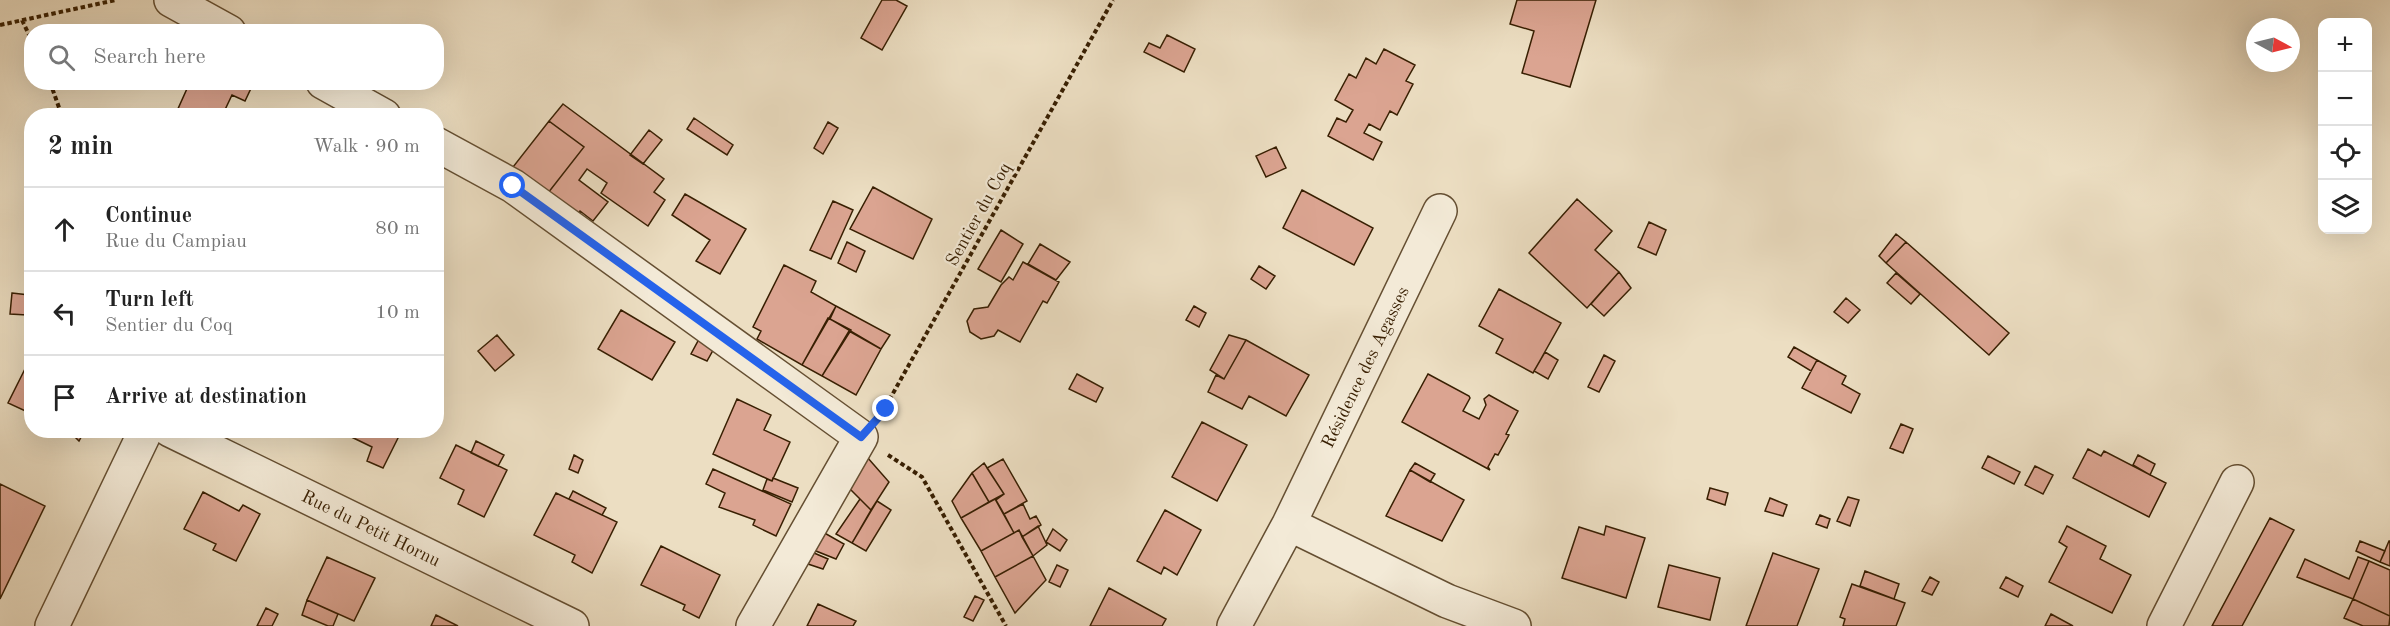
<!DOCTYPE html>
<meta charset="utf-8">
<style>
:root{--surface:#fff;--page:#f6f6f6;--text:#222;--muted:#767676;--line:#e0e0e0}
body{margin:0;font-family:"Old Standard TT",serif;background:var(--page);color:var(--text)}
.controls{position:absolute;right:18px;top:18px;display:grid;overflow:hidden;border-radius:12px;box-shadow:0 6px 24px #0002}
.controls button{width:54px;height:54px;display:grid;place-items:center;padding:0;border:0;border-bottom:2px solid var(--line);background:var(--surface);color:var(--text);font:30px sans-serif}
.compass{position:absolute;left:2246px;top:18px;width:54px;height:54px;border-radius:50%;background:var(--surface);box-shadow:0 6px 24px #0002;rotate:97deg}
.stop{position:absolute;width:18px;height:18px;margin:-14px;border:4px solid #2563eb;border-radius:50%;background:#fff}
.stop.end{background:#2563eb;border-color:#fff;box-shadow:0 2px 6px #0008}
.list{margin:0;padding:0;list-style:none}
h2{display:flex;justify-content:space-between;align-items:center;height:78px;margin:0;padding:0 24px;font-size:26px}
h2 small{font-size:20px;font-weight:400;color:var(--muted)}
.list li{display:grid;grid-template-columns:39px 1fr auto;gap:18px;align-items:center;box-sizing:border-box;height:84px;padding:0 24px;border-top:2px solid var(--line)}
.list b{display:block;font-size:22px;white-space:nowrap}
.list p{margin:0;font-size:20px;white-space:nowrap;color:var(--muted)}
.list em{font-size:20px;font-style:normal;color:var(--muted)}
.icon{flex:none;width:33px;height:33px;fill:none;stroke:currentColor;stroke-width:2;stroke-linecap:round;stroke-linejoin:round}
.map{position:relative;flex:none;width:2390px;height:626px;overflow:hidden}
.search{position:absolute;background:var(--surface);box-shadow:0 6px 24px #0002;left:24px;top:24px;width:420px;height:66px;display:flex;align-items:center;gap:15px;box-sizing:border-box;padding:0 21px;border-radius:24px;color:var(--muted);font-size:22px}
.panel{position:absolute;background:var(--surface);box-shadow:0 6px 24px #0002;left:24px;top:108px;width:420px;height:330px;border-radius:24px}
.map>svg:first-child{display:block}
</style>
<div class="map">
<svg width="2390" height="626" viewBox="0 0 2390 626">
<rect width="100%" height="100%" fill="#ecdec2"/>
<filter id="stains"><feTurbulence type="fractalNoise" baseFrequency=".00333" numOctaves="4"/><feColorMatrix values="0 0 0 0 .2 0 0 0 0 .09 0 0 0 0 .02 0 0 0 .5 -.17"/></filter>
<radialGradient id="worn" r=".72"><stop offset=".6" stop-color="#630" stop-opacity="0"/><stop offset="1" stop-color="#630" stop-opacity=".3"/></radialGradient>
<path fill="#dba491" stroke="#381f02" stroke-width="1.5" d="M882 0H896L907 6 882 50 861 38Z
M1517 0H1596L1570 87 1522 73 1534 31 1510 24Z
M1167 35 1195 49 1184 72 1144 52 1149 43 1160 48Z
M1384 49 1415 65 1406 81 1413 84 1397 115 1390 111 1380 130 1369 124 1364 133 1382 142 1373 160 1328 136 1337 118 1346 122 1353 110 1335 100 1349 74 1356 78 1366 58 1376 64Z
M190 82H254L245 101 232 95 222 116H187L177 111Z
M563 104 664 179 654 192 665 200 648 226 601 193 607 183 587 169 579 180 608 202 593 221 580 211 577 215 548 193 584 147 549 121Z
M694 118 733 145 727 155 687 129Z
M549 121 584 147 548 193 513 167Z
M828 122 838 128 823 154 814 148Z
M649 130 662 140 643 164 630 155Z
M1276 147 1286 168 1266 177 1256 156Z
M873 187 932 219 913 259 850 229Z
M1302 190 1373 228 1354 265 1283 228Z
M685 194 746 229 720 274 696 261 710 240 672 215Z
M1577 199 1612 231 1595 250 1619 272 1587 308 1529 253Z
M833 201 853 210 831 259 810 250Z
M1649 222 1666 230 1656 255 1638 247Z
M1001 230 1023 244 1001 282 978 269Z
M1896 234 1906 242 1886 263 1879 256Z
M847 242 865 251 856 272 838 263Z
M1906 242 2009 333 1989 355 1886 263Z
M1040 244 1070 262 1056 280 1028 264Z
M1023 262 1059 282 1047 303 1043 301 1020 342 998 330 994 336 981 339 970 332 967 321 974 309 988 307 1001 285 1009 277 1013 280Z
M784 265 816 281 811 292 836 306 802 365 757 339 761 331 753 327Z
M1259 266 1275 276 1266 289 1251 279Z
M1619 272 1631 288 1604 316 1591 304Z
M1896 273 1920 294 1911 304 1887 283Z
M1499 289 1561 323 1533 373 1496 353 1503 339 1479 326Z
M12 293 29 295 27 315 10 314Z
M1846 298 1860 310 1848 323 1834 312Z
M836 306 890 335 881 349 830 319Z
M1194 306 1206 313 1199 327 1186 320Z
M621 310 675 342 652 380 598 349Z
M828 318 851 330 822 376 802 365Z
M705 328 721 336 707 361 691 354Z
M849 331 881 349 856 395 822 376Z
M497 335 514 355 495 371 478 351Z
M1229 335 1246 340 1224 379 1210 370Z
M1246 340 1309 375 1286 416 1249 396 1242 409 1208 392 1216 375 1224 379Z
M1794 347 1817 360 1811 371 1788 357Z
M1545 352 1558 360 1548 379 1534 371Z
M1604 355 1615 361 1599 392 1588 387Z
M31 357H32V414L8 403Z
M1817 360 1846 376 1842 384 1860 394 1851 413 1802 388Z
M1077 374 1103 388 1096 402 1069 389Z
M1428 374 1469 396 1470 398 1463 411 1479 419 1486 405 1484 399 1489 395 1518 411 1506 434 1509 435 1498 455 1495 454 1488 467 1490 470 1402 422Z
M737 399 771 415 764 430 790 442 772 481 713 454Z
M1202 422 1247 445 1217 501 1172 477Z
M1901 424 1913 429 1903 453 1890 448Z
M68 430H85L79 441Z
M337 430H402L383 468 367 461 372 447Z
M476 441 504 455 498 466 471 453Z
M456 445 507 470 484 517 458 504 464 490 440 478Z
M2088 449 2101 456 2104 451 2166 483 2149 517 2073 478Z
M574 455 583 460 578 473 569 469Z
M2138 455 2155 464 2150 475 2133 465Z
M1988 456 2020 472 2014 484 1982 468Z
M867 457 889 482 871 510 843 482Z
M1003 459 1027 501 1004 514 996 500 1004 494 987 468Z
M984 463 1004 494 989 502 972 473Z
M1415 463 1435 474 1430 482 1410 470Z
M2035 466 2053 475 2043 494 2025 485Z
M713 469 791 504 776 536 753 525 755 520 719 507 725 493 706 484Z
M1410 470 1464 500 1442 541 1386 516Z
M972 473 989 502 961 518 952 501Z
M773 478 798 488 792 502 763 490 767 479 772 481Z
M0 484 45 506 0 599Z
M1710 488 1728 493 1725 505 1707 499Z
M573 491 606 508 602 515 569 499Z
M203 492 239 511 243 505 260 514 236 561 213 550 216 544 184 529Z
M556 493 617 522 592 573 572 562 575 555 534 535Z
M1848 497 1859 500 1850 526 1837 521Z
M1770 498 1787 505 1783 516 1765 511Z
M860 499 871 510 852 543 836 534Z
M995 499 1014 533 981 551 961 518Z
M877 501 891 510 866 551 852 543Z
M1023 504 1030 519 1036 516 1041 525 1022 537 1019 530 1014 533 1004 514Z
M1165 510 1201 530 1177 575 1164 567 1161 574 1137 561Z
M1820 515 1830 519 1827 528 1816 524Z
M2270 518 2294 530 2242 626H2212Z
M1038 526 1047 545 1033 556 1022 537Z
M1606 526 1645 538 1626 598 1562 578 1579 527 1604 535Z
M2067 526 2106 546 2100 559 2131 575 2112 613 2049 582 2067 547 2059 542Z
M1053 529 1067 540 1060 551 1046 542Z
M1019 530 1033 556 995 577 981 551Z
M821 531 844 544 836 559 811 549Z
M2360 541 2385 551 2380 562 2356 551Z
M2389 541H2390V566L2380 562Z
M661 546 720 575 699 618 683 610 685 605 641 585Z
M814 553 828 559 823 569 808 564Z
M1773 553 1819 569 1797 626H1746Z
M1033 556 1046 580 1015 613 995 577Z
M327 557 375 578 354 621 307 600Z
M2358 557 2369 561 2353 599 2297 577 2305 559 2349 579Z
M2369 561 2390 570V616L2353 599Z
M1057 565 1068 570 1060 587 1049 582Z
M1669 565 1720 578 1710 620 1658 607Z
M1865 571 1899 584 1894 599 1860 586Z
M1930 577 1939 582 1932 595 1922 591Z
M2006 577 2023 586 2018 597 2000 588Z
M1852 584 1905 603 1896 626H1843L1845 619 1840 617Z
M1109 588 1166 619 1162 626H1090Z
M975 596 984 600 973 621 964 617Z
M2353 599 2390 616 2389 626H2363L2344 618Z
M307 600 338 614 333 626H328L302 615Z
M818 604 856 621 853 626H807Z
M266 608 278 614 272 626H257Z
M2051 614 2073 626H2045Z
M436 615 458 626H431Z"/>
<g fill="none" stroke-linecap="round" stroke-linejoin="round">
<defs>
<path id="minor" d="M171 0 229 32
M323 82 384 116
M436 144 513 186 861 437 753 626
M170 430 572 626
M1289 524 1440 211
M52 626 146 430
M1234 626 1289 524 1447 601 1514 626
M2164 626 2237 482"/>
</defs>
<use href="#minor" stroke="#654f32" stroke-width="36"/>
<path stroke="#381f02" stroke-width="4" stroke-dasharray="4.5 3" stroke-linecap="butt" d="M22 20 32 41
M0 25 116 0
M50 82 62 116
M882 413 1113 0
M888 455 922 477 1006 626"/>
<use href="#minor" stroke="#f3ead7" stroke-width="33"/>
</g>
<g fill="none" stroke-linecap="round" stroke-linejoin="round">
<path stroke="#2563eb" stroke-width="8" d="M513 186 861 437 886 409"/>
</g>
<g text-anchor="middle" stroke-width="4.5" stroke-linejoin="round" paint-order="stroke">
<g font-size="18" fill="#381f02" stroke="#f3ead7">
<text transform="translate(978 214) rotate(-61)" y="6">Sentier du Coq</text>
<text transform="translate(1365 367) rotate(-64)" y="6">Résidence des Agasses</text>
<text transform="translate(371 528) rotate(26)" y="6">Rue du Petit Hornu</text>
</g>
</g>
<rect width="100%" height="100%" filter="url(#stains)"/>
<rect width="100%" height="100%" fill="url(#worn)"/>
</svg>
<div class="controls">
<button>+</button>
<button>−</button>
<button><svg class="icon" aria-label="locate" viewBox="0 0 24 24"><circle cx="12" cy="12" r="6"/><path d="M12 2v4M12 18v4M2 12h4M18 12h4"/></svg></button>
<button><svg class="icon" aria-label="layers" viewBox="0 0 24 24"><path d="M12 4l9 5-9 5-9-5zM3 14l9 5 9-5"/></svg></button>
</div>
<svg class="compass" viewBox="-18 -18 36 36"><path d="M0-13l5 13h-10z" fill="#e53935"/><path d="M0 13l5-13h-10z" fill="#767676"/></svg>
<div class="stop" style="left:513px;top:186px"></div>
<div class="stop end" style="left:886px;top:409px"></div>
<div class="search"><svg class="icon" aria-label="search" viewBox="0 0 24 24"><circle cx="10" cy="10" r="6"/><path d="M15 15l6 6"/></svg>Search here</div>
<section class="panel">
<h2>2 min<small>Walk · 90 m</small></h2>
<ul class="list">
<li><svg class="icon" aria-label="ahead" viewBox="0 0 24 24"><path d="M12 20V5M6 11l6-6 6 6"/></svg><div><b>Continue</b><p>Rue du Campiau</p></div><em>80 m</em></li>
<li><svg class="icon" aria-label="left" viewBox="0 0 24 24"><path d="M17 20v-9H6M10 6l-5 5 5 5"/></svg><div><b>Turn left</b><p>Sentier du Coq</p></div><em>10 m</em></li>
<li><svg class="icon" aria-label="arrive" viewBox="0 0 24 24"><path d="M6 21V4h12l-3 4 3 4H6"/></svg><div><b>Arrive at destination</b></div></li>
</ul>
</section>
</div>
